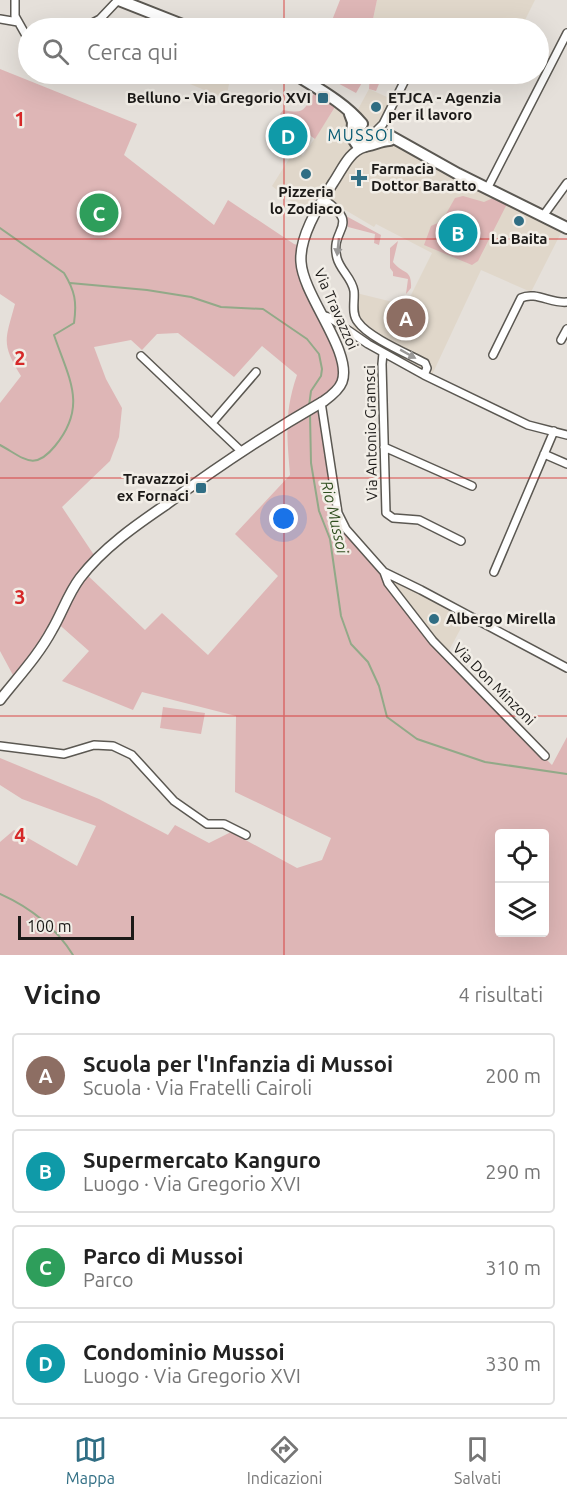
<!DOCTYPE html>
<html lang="it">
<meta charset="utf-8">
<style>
:root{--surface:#fff;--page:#f6f6f6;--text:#222;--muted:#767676;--line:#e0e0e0;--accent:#306e84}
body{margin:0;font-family:Ubuntu,sans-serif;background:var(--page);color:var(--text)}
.controls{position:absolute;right:18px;bottom:18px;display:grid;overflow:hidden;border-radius:6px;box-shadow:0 6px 24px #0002}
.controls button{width:54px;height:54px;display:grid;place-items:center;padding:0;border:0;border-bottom:2px solid var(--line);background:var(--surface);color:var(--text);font:30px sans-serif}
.scale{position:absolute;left:18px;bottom:15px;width:116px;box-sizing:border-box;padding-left:6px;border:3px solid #1c1a18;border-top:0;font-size:16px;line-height:21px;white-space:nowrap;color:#1c1a18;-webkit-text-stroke:4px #f2eee7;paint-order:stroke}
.you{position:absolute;left:284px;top:519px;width:21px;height:21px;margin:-15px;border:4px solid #fff;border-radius:50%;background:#1a73e8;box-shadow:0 0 0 9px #1a73e833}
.badge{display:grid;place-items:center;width:39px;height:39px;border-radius:50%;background:var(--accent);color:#fff;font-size:20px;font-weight:700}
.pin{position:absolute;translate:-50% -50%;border:3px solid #fff;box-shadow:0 2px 6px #0006}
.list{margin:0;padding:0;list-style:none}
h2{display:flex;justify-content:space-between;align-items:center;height:78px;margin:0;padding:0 24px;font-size:26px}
h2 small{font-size:20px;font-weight:400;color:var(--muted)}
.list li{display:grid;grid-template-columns:39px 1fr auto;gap:18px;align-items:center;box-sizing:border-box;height:84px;margin:0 12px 12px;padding:0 12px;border:2px solid var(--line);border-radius:6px}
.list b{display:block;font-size:22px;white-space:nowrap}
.list p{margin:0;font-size:20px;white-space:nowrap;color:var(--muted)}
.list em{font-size:20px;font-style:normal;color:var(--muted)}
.icon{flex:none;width:33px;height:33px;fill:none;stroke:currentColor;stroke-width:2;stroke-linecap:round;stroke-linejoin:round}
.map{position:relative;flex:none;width:567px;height:955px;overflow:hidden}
.search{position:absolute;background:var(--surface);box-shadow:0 6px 24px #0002;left:18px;right:18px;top:18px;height:66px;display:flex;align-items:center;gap:15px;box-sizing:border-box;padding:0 21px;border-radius:33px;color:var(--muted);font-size:22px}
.sheet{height:462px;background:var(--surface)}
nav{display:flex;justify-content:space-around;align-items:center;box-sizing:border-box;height:84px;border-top:2px solid var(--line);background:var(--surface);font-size:16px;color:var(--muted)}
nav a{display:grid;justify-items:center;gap:3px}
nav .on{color:var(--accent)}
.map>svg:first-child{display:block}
</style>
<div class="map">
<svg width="567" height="955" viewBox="0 0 567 955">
<rect width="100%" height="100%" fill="#e5e0da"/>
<path fill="#e0d7ca" d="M377 0H535L521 28H389L373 19Z
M146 13 177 28H147Z
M195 74H231L226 99 190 84Z
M369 89 396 101 380 131 565 225 531 292 481 270 431 377 353 332 352 292 393 302H401L410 297 432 253 376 224 374 227 325 198 316 214 291 201 272 186 294 151 303 156 338 103 355 115Z
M385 570 469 613 445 658 384 581Z"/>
<path fill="#deb6b6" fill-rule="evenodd" d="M340 0H377L373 19 389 28H329Z
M0 69 137 124 124 155 214 225 228 200 294 244 301 246 299 259 342 364 339 385 320 405 336 516 348 527 385 570 384 581 445 658 552 765 567 737V955H0V842L14 830 77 866 96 826 22 799 0 785V758L99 799 168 835 175 825 209 843 231 832 297 868 322 860 331 838 235 792 236 716 142 692 133 710 62 681 89 651 54 620 14 677 0 651V403L21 376C1 343 5 341 15 304L0 294ZM178 333 234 377 262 346 297 375C284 413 287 435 290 475L235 534 278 576 208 655 162 613 145 630 82 570 94 555 62 507 110 461 119 437 122 408 106 379 94 347 131 340 142 350 157 334ZM500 834H544V932H500Z
M321 74H367L356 93Z
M370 74H383L376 91 369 89Z
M314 93 335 107 315 139 280 114 283 110C305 114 303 111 314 93Z
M502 194 510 198 478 261 472 265 424 245 431 226 442 221 455 198 463 196 484 202Z
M346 216 381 235 379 245 374 243 375 234 348 227Z
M398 241 393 262C403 275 412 268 411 288L406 294 408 279 393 276V272L390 268V248Z
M163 707 205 713 201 734 160 728Z"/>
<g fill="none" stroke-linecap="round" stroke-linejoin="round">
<path stroke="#92a988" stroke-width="2" d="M0 228 64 273C75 291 77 302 74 323L54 335C69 379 88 406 55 446 34 472 24 458 0 445
M70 283 147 290 191 297 221 307 263 309 307 339 319 354 322 369 321 376 311 391 309 406
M310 414 311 463 319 511 330 539 341 616 351 644 368 662 379 686 387 717 417 739 485 762 567 774
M0 894C29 907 56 928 73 955"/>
<defs>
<path id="minor" d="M15 0V16L28 39
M0 19 18 22
M83 28 100 19 118 0
M374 133 383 124 408 74
M487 189 567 33
M323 199C363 226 329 227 337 258 340 270 352 278 354 291 355 301 351 314 358 322 368 337 408 354 425 363L427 368 424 375
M543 216 567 183
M322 315 329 317 368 344 424 375 528 425 567 435
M561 340 567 329
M383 353 382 364 386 513 393 518 419 520 461 541
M493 355 521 298C535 291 552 304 567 302
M141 356 242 452
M321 402 338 513 346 529 384 572 421 590 567 668
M212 423 256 372
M384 447 472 486
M544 454 567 464
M384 572 388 583 433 641 545 756
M494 572 554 431
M0 746 64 754 94 745 113 746 132 755 174 801 207 824H224L246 835"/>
<path id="tertiary" d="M0 700C18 677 38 656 52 630 62 613 68 594 80 578 103 548 136 525 167 504 217 467 270 432 324 401 331 396 339 390 342 382 353 352 303 296 301 262 299 236 320 204 333 183 342 170 349 151 365 147"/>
<path id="primary" d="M119 0 190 28
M295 74C317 88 345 103 362 124
M350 114 353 122 352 137 358 146C369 148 379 140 390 140
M374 134 392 137 458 174 567 228"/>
</defs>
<use href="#minor" stroke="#5b5852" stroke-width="10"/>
<use href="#tertiary" stroke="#5b5852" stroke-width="12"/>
<use href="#primary" stroke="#5b5852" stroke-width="14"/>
<use href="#minor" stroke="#fff" stroke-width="7"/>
<use href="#tertiary" stroke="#fff" stroke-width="9"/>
<use href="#primary" stroke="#fff" stroke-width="10"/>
</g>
<defs><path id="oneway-solid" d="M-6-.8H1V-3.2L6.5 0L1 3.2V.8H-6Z" transform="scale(1.5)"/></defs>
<g fill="#999897">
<use href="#oneway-solid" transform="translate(338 247) rotate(96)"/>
<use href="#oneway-solid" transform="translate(408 354) rotate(29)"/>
</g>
<path fill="none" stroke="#d62828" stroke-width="1.5" stroke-opacity="0.55" d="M284 0V28M284 74V955M0 239H567M0 478H567M0 716H567"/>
<g fill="#306e84" stroke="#f2eee7" stroke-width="2">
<rect x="317" y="92" width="12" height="12" rx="3"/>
<circle cx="376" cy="107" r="6"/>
<circle cx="306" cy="174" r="6"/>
<path d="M356 169h6v6h6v6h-6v6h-6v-6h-6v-6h6z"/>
<circle cx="519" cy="221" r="6"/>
<rect x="195" y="482" width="12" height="12" rx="3"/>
<circle cx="434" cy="619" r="6"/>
</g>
<g text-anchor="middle" stroke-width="5" stroke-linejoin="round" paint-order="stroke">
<g font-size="15" font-weight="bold" fill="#1c1a18" stroke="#f2eee7" text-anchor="start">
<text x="311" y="103" text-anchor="end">Belluno - Via Gregorio XVI</text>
<text x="388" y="103">ETJCA - Agenzia<tspan x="388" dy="17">per il lavoro</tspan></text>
<text x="371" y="174">Farmacia<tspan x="371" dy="17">Dottor Baratto</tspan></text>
<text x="306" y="197" text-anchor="middle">Pizzeria<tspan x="306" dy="17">lo Zodiaco</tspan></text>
<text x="519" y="244" text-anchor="middle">La Baita</text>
<text x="189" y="484" text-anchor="end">Travazzoi<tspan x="189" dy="17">ex Fornaci</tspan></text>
<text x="446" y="624">Albergo Mirella</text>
</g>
<g font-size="15" fill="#1c1a18" stroke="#f2eee7">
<text transform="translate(336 309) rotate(66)" y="5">Via Travazzoi</text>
<text transform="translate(371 433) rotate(-91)" y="5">Via Antonio Gramsci</text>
<text transform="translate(494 684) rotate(45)" y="5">Via Don Minzoni</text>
</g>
<g font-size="16" letter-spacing="1.5" fill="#065a72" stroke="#f2eee7">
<text x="361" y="141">MUSSOI</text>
</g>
<g font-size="16" font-style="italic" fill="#315021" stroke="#f2eee7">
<text transform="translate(335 517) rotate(77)" y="6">Rio Mussoi</text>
</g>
</g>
<g font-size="20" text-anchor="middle" font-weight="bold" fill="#d62828" stroke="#f2eee7" stroke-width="5" stroke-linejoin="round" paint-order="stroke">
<text x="20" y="126">1</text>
<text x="20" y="365">2</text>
<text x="20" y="604">3</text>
<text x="20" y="842">4</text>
</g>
</svg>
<div class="controls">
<button><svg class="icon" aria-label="locate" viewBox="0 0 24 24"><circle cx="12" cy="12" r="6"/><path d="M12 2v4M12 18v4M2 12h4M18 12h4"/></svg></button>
<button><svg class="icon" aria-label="layers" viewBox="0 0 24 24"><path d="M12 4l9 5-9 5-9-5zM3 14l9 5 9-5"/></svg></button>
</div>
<div class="scale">100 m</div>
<div class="you"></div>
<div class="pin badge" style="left:406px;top:318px;background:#8d6e63">A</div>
<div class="pin badge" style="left:458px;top:233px;background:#0f9aa8">B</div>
<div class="pin badge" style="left:99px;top:213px;background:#2e9e5b">C</div>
<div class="pin badge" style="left:288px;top:136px;background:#0f9aa8">D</div>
<div class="search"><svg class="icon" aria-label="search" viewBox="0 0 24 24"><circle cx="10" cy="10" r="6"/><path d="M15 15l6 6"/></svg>Cerca qui</div>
</div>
<section class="sheet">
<h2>Vicino<small>4 risultati</small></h2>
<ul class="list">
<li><span class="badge" style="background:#8d6e63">A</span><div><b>Scuola per l'Infanzia di Mussoi</b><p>Scuola · Via Fratelli Cairoli</p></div><em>200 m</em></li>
<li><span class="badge" style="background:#0f9aa8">B</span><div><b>Supermercato Kanguro</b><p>Luogo · Via Gregorio XVI</p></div><em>290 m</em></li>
<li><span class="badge" style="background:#2e9e5b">C</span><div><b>Parco di Mussoi</b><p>Parco</p></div><em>310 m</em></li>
<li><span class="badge" style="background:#0f9aa8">D</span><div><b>Condominio Mussoi</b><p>Luogo · Via Gregorio XVI</p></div><em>330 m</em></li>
</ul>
</section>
<nav>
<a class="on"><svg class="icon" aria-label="map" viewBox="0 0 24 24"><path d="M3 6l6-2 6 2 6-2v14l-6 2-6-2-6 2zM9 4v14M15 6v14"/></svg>Mappa</a>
<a><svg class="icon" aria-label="directions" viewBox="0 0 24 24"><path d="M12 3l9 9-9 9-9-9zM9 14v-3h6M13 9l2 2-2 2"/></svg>Indicazioni</a>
<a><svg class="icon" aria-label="saved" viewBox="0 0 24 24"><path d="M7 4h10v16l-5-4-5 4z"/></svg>Salvati</a>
</nav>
